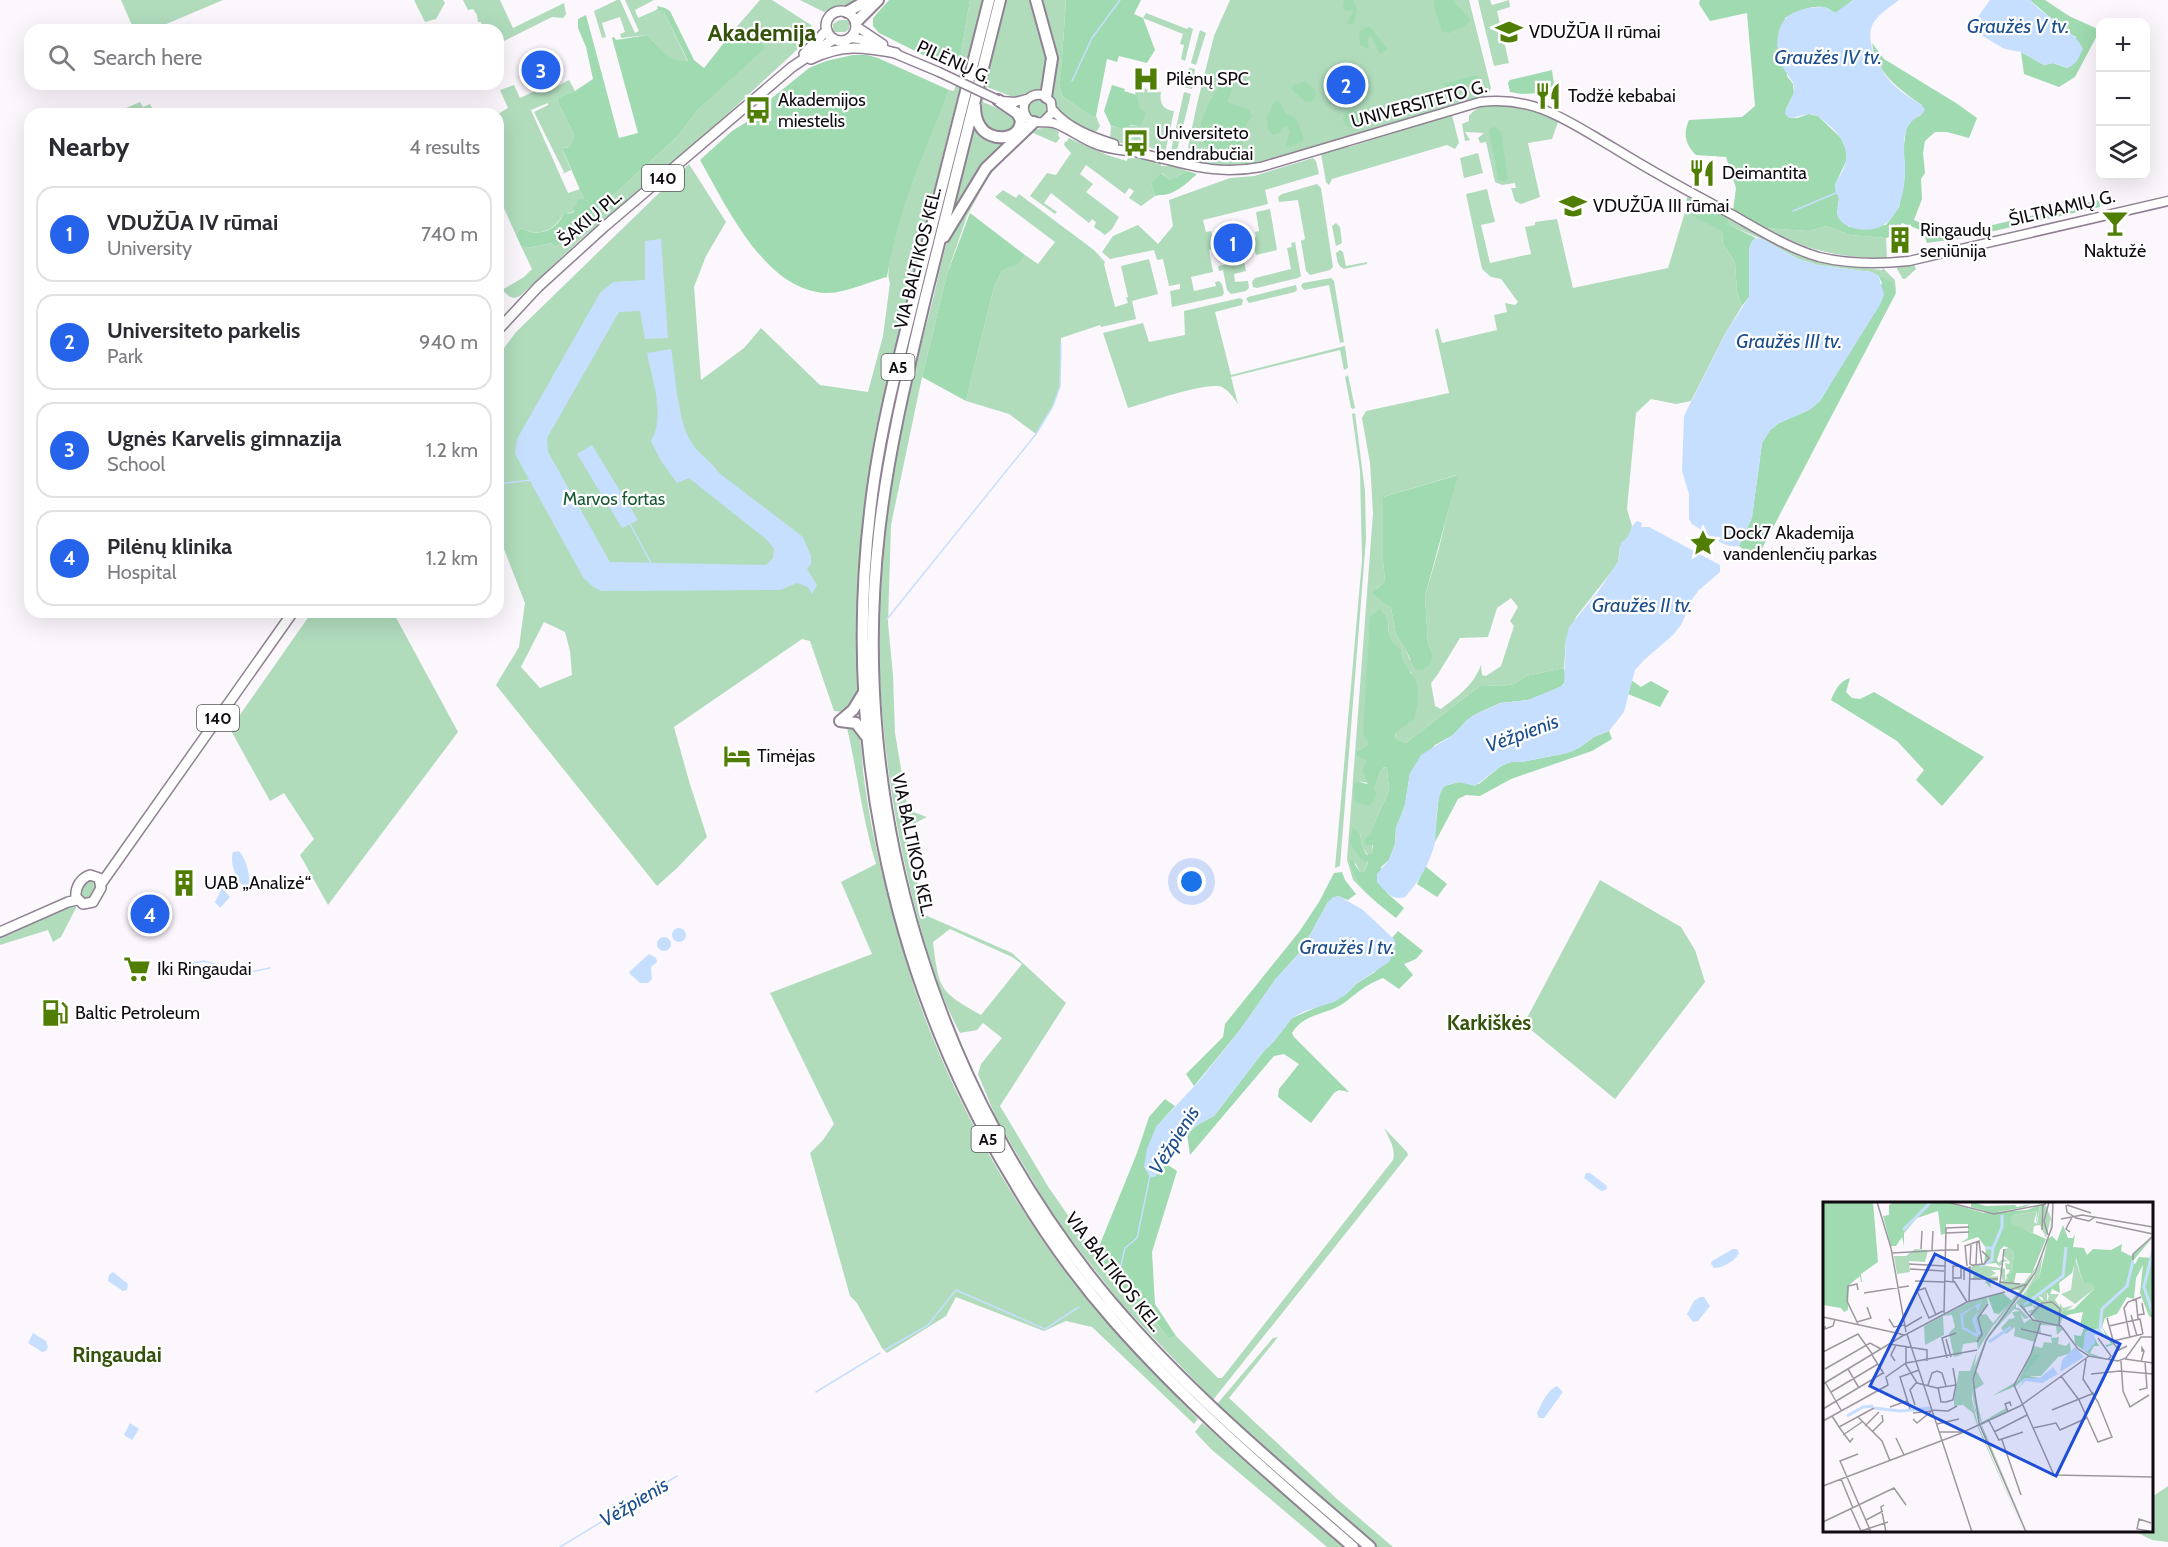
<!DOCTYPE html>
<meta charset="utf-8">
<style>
:root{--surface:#fff;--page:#f2f2f3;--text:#2b2b33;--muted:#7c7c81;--line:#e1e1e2;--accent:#2563eb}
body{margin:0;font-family:Cabin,sans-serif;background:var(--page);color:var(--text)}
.controls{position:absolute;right:18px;top:18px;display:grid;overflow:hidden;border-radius:12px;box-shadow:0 6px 24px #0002}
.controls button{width:54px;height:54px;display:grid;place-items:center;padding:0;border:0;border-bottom:2px solid var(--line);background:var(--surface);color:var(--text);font:30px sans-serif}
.you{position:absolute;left:1192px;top:882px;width:21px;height:21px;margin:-15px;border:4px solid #fff;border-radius:50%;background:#1a73e8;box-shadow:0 0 0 9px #1a73e833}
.badge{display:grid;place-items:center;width:39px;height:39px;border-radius:50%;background:var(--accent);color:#fff;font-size:20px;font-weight:700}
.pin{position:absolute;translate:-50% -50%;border:3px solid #fff;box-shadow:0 2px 6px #0006}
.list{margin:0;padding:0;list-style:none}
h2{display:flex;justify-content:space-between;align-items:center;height:78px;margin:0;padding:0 24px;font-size:26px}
h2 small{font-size:20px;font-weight:400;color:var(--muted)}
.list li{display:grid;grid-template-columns:39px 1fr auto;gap:18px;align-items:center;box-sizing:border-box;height:96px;margin:0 12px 12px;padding:0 12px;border:2px solid var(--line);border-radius:18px}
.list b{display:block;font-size:22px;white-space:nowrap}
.list p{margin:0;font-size:20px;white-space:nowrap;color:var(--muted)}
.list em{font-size:20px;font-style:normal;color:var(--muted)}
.icon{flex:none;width:33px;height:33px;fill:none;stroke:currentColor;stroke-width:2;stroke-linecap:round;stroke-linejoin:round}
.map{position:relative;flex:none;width:2168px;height:1547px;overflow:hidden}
.search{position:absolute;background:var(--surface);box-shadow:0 6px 24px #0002;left:24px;top:24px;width:480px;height:66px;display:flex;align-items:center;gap:15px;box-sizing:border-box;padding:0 21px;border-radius:18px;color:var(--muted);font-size:22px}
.panel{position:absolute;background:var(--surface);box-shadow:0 6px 24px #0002;left:24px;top:108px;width:480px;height:510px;border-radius:18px}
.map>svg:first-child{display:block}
</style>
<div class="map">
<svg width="2168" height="1547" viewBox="0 0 2168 1547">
<rect width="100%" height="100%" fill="#fcf6fd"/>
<path fill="#b0dcbc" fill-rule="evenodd" d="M121 0H223L152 30H134Z
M414 0H443L445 3 436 19 425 22Z
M463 0H500L513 28 564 3 566 14 563 18 552 17 498 44V30L482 29 480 26 482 25 481 22H478L477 15 473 9 468 10Z
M617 0H620L635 33 639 31 625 0H654L635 10 638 18 654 11 664 12 688 62C668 63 661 49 648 35L621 38 620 34 625 32 620 17 602 23 606 37 602 38 594 11Z
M760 0H772L811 25 813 31 812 36 684 154 582 238 520 296 515 298 510 297 502 290 524 277 532 269 521 246 528 248 551 243 556 247 677 137 698 110 765 47 757 40 734 30Z
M800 0H858C847 6 836 7 824 12Z
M970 0H983L952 118 876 429 861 536 856 615 857 695 853 704 844 712 834 711 810 641 802 639 674 727 689 781 707 837 676 869 657 886 496 685 519 647 525 603 502 544 498 540V356L516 332 689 164 726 222 706 256 694 287 701 380 744 348 761 328 820 385 868 392 883 336 890 283C878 258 937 122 949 90L954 91 963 63 960 59ZM544 622 565 632 570 651 572 675 540 688 521 667Z
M1006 0H1033L1048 58 1040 90 1018 99 987 87 983 102 997 108 1015 120 1016 129 999 135 985 128 979 112 980 101Z
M1041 0H1066L1061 71 1059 83 1062 96 1091 116H1096L1100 126 1097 131 1093 132C1076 123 1052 113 1050 92 1048 82 1056 66 1056 55 1056 37 1046 17 1041 0Z
M1230 0H1469L1491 88 1489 93 1483 96 1256 163 1227 166 1194 161 1188 147 1197 104 1214 36Z
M1478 0H1490L1492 5 1509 0 1510 7 1497 11 1509 63 1494 66Z
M1146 13 1187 29 1189 27 1193 29 1185 61 1181 59 1184 45 1180 44 1183 34 1143 18Z
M839 20H850L849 29 845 32H833V24Z
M1200 30 1206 33 1196 65 1191 63Z
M1189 68 1195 69 1192 89 1184 87Z
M569 80 575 91 559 97 557 100 574 135 570 147 562 148 571 170 562 174 564 172 534 112 548 105V103L531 110 568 193 580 189 584 199 577 205 574 211 567 214 565 210C557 230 540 238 520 228L516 235 498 195V114L508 108 500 90 514 85 520 98 537 90 538 92 552 85 554 88Z
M1137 87 1161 92C1159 103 1163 110 1174 111L1165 153 1146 146V144L1130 140 1129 144 1113 142 1110 140 1111 126C1120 130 1127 124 1137 126L1140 110 1135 93Z
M1184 92 1191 94 1177 150 1170 155Z
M1028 108a10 10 0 1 1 20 0a10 10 0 1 1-20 0Z
M140 102 143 107 150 104 155 114H145L143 109 136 112V114H129L126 108Z
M1507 104 1534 109 1558 122 1552 139 1528 143 1540 197 1521 204 1515 201 1511 188H1516L1515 183 1502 185 1495 182 1486 142 1480 143 1478 138 1484 133 1465 132 1470 140 1465 141 1462 124 1469 121V116C1478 104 1492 105 1507 104Z
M1452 115 1459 143 1455 149 1447 145 1332 179 1329 185 1326 182 1321 154 1324 152 1348 145 1349 147Z
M975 123 1012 139C984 159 971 185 953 213Z
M1050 127 1059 132 1058 135 1060 138 1056 143 1033 133 1003 158 987 179 967 216 947 274 922 377 891 525 888 623 893 675 895 733 908 810 927 817 905 828 925 915 1012 953 1066 1003 1000 1106 1049 1188 1128 1301 1150 1314 1169 1339 1176 1336 1218 1378H1222L1393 1160C1396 1149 1389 1138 1384 1128L1407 1152 1408 1155 1213 1400 1123 1306 1070 1238 1045 1202 997 1120 978 1074 981 1064 1002 1038 983 1023 977 1030 960 1033C940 996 928 956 917 915 885 794 872 666 882 542 890 459 912 379 933 299 938 280 943 249 951 233 965 201 997 151 1027 133 1033 129 1042 128 1050 127ZM950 929 1012 957 1022 964 981 1015C939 991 939 990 933 942Z
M1069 138 1107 155 1127 161 1128 157 1161 162V166H1168L1169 164 1187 171 1170 180 1162 173 1151 183 1155 196 1141 206 1129 198 1134 191 1129 188 1125 194 1086 165 1080 174 1093 184 1086 192 1119 217 1112 229 1105 235 1094 227 1096 222 1092 219 1089 223 1051 193 1044 203 1057 212 1055 214 1030 196 1047 173 1056 175 1071 153 1064 145 1065 141 1066 142Z
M1478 153 1483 173 1464 178 1460 158Z
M1313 158 1316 161 1319 174 1265 190 1268 204 1203 220 1206 232 1211 231 1215 248 1209 250 1213 272 1191 277 1194 291 1216 286 1215 282 1219 281 1222 284 1224 293 1222 296 1172 307 1170 291 1180 289V284L1169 286 1163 259 1157 260 1154 250 1110 259 1102 252 1113 236 1138 225 1158 244 1173 226 1169 200 1230 178 1254 176Z
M1317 184 1321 188 1333 267 1330 270 1310 275 1306 271 1301 241 1305 239 1298 200 1279 202 1278 197 1282 194Z
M1487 189 1495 222 1481 225 1490 263 1531 254 1525 227 1535 225V222L1557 219 1573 288 1668 268 1685 212 1722 230 1723 244 1735 262 1737 292 1742 306 1725 334 1691 401 1676 404 1651 399 1636 413 1627 509 1632 526 1630 535 1620 547 1618 562 1612 571 1576 617 1566 639 1564 668 1526 676 1514 684 1501 686 1481 685 1406 743 1396 739 1395 732 1412 673C1405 668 1400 659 1400 650 1389 641 1389 635 1388 622L1369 744 1357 751 1367 761 1368 783 1358 781 1377 792 1374 790 1380 772 1384 767 1387 768 1389 791 1373 826 1372 855H1368L1362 847 1360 833 1354 828 1368 861 1364 872H1360L1356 864 1349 861C1352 877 1362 888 1373 900L1353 880 1347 860 1373 513 1370 463 1362 418 1366 411 1449 393 1435 330 1438 328 1442 343 1497 330 1494 315 1507 312 1505 303 1515 305 1518 302 1501 279 1491 277 1482 269 1466 194ZM1457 475 1439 548 1425 596 1428 644 1433 655 1410 660 1405 648 1396 635 1391 608 1383 601 1376 589 1385 581 1383 561V497ZM1511 598 1518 607 1510 621 1514 626 1501 666 1486 676 1482 675 1481 665C1473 686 1458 696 1441 709L1435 706 1431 683 1438 674 1460 638 1488 637 1497 608Z
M1003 190 1016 198 1019 194 1094 250 1105 262 1104 264 1115 307 1128 303 1126 298 1128 297 1121 266 1149 259 1158 294 1132 301 1136 319 1101 327 1100 325 1061 338 1060 386 1053 406 1036 434 1009 414 966 401 994 287 1002 271 1018 263 1025 255 1038 264 1055 242 995 197Z
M1270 209 1277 250 1256 255 1252 238 1256 237 1255 232 1259 231 1256 212Z
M1729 218C1750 230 1767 242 1790 252 1819 264 1851 266 1882 270L1883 268 1895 280 1896 293 1892 283 1871 272 1818 265 1798 259 1762 239 1726 224Z
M1336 223 1340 227 1342 243 1336 246 1332 226Z
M1827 226 1850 235 1886 238 1887 258C1835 258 1809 250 1763 228L1809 231Z
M1295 242 1301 276 1298 278 1257 288 1253 287 1252 282 1255 278 1291 269 1287 248 1292 247 1291 243Z
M1340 250 1343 252 1346 266 1367 262V264L1344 269C1337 266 1337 259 1336 253Z
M1244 261 1246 271 1234 274 1235 282 1248 281 1249 288 1246 291 1231 294 1227 290 1223 270 1219 271 1218 266Z
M1914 264 1916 269 1905 279H1903L1897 269 1898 267Z
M1331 278 1334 281 1344 342 1340 343 1329 285 1304 290 1301 286 1303 283Z
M1296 285 1297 290 1295 292 1249 303 1246 299 1248 297Z
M1240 298 1243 300 1242 305 1215 312 1231 375 1345 346 1348 368 1344 370 1340 350 1231 377 1238 404C1234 398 1229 391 1222 387 1207 381 1147 403 1128 408L1103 333 1143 323 1149 342 1185 335 1184 311Z
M1348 375 1355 408 1353 409 1351 408 1345 377Z
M1355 413 1365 491 1366 539 1340 866 1335 868 1362 560 1360 471 1352 414Z
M312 612H393L458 732 328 905 300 855 314 839 284 793 270 801 230 729Z
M846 723 858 730C862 744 862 757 863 771 868 809 875 849 886 887 896 923 905 960 917 996 951 1094 1005 1191 1067 1274 1107 1326 1153 1372 1198 1419L1194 1424 1092 1327 1066 1321 1044 1331 956 1297 946 1316 887 1353 882 1348 857 1303 850 1296 810 1153 823 1140 834 1124 770 993 872 954 841 882 876 864C862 818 857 770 846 723Z
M89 879 96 881 97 886 90 898 81 899 80 892Z
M1600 880 1681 927 1695 950 1705 982 1615 1099 1530 1029 1527 1023V1018Z
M71 903 76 905V908L61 937 53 942 48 930 0 945V936L36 922Z
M1278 1337 1229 1398 1337 1499 1393 1547H1377L1217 1404 1273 1338Z
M1202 1423 1212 1431 1344 1547H1327L1211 1449 1195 1432Z
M2168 1486V1542L2152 1540 2134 1531 2152 1530V1497Z"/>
<path fill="#9fdab0" d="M889 0H970L960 59 945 66 879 33 873 26V18Z
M1066 0H1141L1134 14 1143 18 1155 50 1147 63 1119 56 1117 62 1107 59 1096 116H1091L1062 96 1059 83 1061 71Z
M1344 0H1353L1357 8 1353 25 1347 23 1354 10 1346 11 1343 8Z
M1434 0H1454L1455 3 1471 20 1464 26 1449 33 1442 31 1434 7Z
M1700 0H1853L1836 13C1831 11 1827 7 1823 7 1811 5 1795 12 1785 18L1787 76 1793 84 1794 93 1786 109 1789 118H1797L1809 114 1818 116 1841 138 1846 150 1847 159 1835 185 1839 199 1837 213 1839 218 1849 227 1886 225 1899 207 1905 176V164L1903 154 1906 129 1913 119 1921 115 1922 105C1899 89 1876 73 1872 43L1884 59 1956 103 1977 118 1969 138 1947 132H1935L1925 141 1923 153 1925 173 1921 179 1922 199 1914 220 1950 235 2099 200 2100 207 1963 238 1927 243 1923 231 1902 223 1894 236 1886 238 1850 235 1827 226 1809 231 1763 228 1733 210 1736 188 1726 157 1696 155C1685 144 1683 134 1689 120L1742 117 1755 106 1747 13 1710 21 1699 4Z
M2030 0H2045L2069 16 2100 30 2075 77 2059 87 2024 74 2021 52 2044 65 2053 63 2067 68 2076 37 2067 32Z
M657 6 665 8 670 11 694 60 704 68 734 30 757 40 766 47 698 110 677 137 556 247 551 243 528 248 521 246 516 235 520 228C539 238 559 231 565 209L567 214 574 212 573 208 577 205V200L584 199 562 148 570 147 574 135 557 100 559 97 575 91 593 79 586 47 578 28V19L586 15 619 138 638 133 612 38 614 37 616 40 648 35C660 48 669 63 688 61L664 12 654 11 658 9Z
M1366 27H1370L1388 49 1380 54 1372 37H1369L1367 39 1369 49 1360 45 1359 32Z
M853 55H867L878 58 949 90C926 151 897 212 887 277 872 281 844 293 829 293 766 293 727 207 700 160L732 131 753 118 772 98 809 68 826 61Z
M1552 70 1555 92 1522 94 1510 92 1508 83 1510 80Z
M1477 75 1481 83C1474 95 1459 88 1447 88L1442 84Z
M1224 79 1232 80 1234 84 1227 102 1249 110 1252 117 1245 126 1251 132 1239 150 1232 146 1225 153C1220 152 1212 150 1208 147 1187 132 1215 93 1224 79Z
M1306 81 1315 90 1316 96 1313 101 1306 102 1292 90 1293 85Z
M1112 85 1125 89 1124 91 1137 95 1140 109 1146 113 1140 126 1131 125 1124 129 1111 126 1104 111Z
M1279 101 1286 114C1299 116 1300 129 1304 140L1291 147 1286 145 1290 132 1288 127 1284 126 1281 132 1273 135 1268 129 1266 117C1271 112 1270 107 1275 102Z
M1343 119a9 9 0 1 1 18 0a9 9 0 1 1-18 0Z
M1496 127 1501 132 1508 179 1505 181 1499 180 1489 131 1491 128Z
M1187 171 1197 174C1188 182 1181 189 1171 193 1164 196 1161 194 1155 196L1151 183 1161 173 1170 180Z
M1687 197 1729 218 1727 224 1756 238 1752 241 1749 249V297L1742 306 1737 292 1735 262 1723 244 1722 231 1685 212Z
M970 213 1025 255 1019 263 1002 271 994 287 966 401 922 377 947 274Z
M1878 275 1893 283 1896 293 1756 560 1739 546 1752 517 1762 443 1770 430 1779 423 1809 410 1820 401 1858 338 1882 283Z
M1458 475 1425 596 1428 644 1433 655 1430 664 1422 670 1415 669 1405 648 1396 635 1391 608 1372 593 1385 581 1383 561V497Z
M1380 609C1396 625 1380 634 1401 650 1400 663 1410 669 1415 680 1421 693 1417 706 1414 719L1395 733 1396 739 1406 743 1481 685 1501 686 1514 684 1526 676 1564 668 1566 681 1559 689 1528 700 1500 703 1476 714 1467 720 1453 735 1435 745 1410 773 1405 805 1396 828 1395 844 1389 860 1381 867 1387 893 1404 908 1396 918C1376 902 1354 887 1349 861L1352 860 1360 872H1364L1368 862 1361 859 1350 843 1353 827 1360 833 1362 847 1367 855 1372 854 1373 845H1366L1364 839 1371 835 1373 826 1389 791 1387 768 1384 767 1380 772 1374 790 1377 792 1370 806 1356 803 1354 797V784L1358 781 1366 784 1368 783 1362 771 1367 761 1356 755 1357 751 1369 744 1363 734 1370 617Z
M1850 678 1846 692 1852 698 1860 699 1874 692 1984 757 1942 806 1916 780 1924 770 1897 741 1831 700C1835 691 1839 681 1850 678Z
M1631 680 1641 687 1651 681 1669 691 1660 707 1628 694Z
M1609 731 1612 739 1592 751 1511 779 1480 796 1466 795 1458 799 1434 844 1439 794 1444 786 1459 782 1479 784 1501 766 1511 762H1522L1567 753 1579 748 1594 737Z
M1425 866 1447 884 1437 897 1417 884Z
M1342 872 1345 880 1356 894 1348 900 1338 896 1328 902 1301 951 1275 980 1240 1030 1194 1086 1186 1074 1223 1037 1225 1024 1299 932 1319 902 1334 873Z
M1398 931 1423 951 1416 959 1404 964 1413 975 1399 989 1383 978C1363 986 1359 992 1344 1003 1327 1015 1304 1013 1292 1033L1294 1037 1349 1092 1339 1090 1334 1093 1311 1123 1278 1097 1279 1089 1299 1064 1284 1054 1274 1056 1190 1155 1187 1134 1197 1125 1214 1116 1263 1052 1274 1041 1292 1018 1345 995 1356 984 1375 972 1394 939 1392 938Z
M1165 1099 1175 1106 1156 1127 1162 1169 1165 1163 1177 1171 1152 1252 1155 1304 1176 1336 1169 1339 1150 1314 1128 1301 1096 1254 1137 1153 1149 1117Z"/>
<path fill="#c7dfff" d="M1853 0H1899C1891 6 1880 13 1874 22 1862 39 1881 73 1895 86 1902 93 1913 99 1922 105L1925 110C1920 118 1911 118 1907 128 1901 143 1906 159 1905 173 1904 204 1893 235 1857 229 1848 227 1839 223 1837 213 1837 208 1839 204 1839 199 1838 195 1834 191 1835 186 1836 181 1841 175 1843 170 1851 153 1843 137 1830 126 1824 121 1819 115 1811 114 1803 114 1796 118 1789 118L1785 114C1786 104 1798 95 1793 83 1789 75 1782 68 1779 59 1777 51 1777 43 1778 35 1782 11 1804 7 1825 7L1835 13Z
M1990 0H2030C2044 16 2077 32 2083 49 2079 58 2076 65 2067 68L2053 63 2044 65 2021 52 2005 49 1996 44 1971 29 1972 25Z
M1756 238 1762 239 1798 259 1818 265 1871 272 1878 275 1884 294 1881 303 1820 401 1809 410 1779 423 1770 430 1762 443 1752 518 1739 546C1724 549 1705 532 1692 524L1689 519V494L1682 471 1684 416 1725 334 1749 297V249L1752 241Z
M661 239 668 338 645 339 640 311 619 312 547 438 548 452 610 562 766 565 773 558 774 549 767 540 689 478 677 483 661 461 651 441C666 416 652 379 647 353L671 349C676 376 677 423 693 445 701 456 712 462 719 473L803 537 811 556V564L807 569 817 585 812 594 808 587 797 583 780 590 601 591 592 586 583 577 515 454 517 439 600 293 613 282 645 280V241Z
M592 445 638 520 622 528 577 454Z
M1637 521 1642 523 1641 527H1649L1720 565V572L1699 590 1693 598 1681 625 1673 635 1644 660 1635 670 1624 712 1609 731 1594 737 1579 748 1567 753 1522 762H1511L1501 766 1475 786 1459 782 1444 786C1434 803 1438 824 1435 842 1431 862 1418 883 1405 897 1392 901 1385 891 1377 882V874L1389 860 1395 844 1396 828 1405 805 1410 773 1421 755 1453 735 1467 720 1476 714 1501 703 1528 700 1564 685 1566 639 1569 627 1597 593 1618 562 1621 543C1633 535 1628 528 1637 521Z
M239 851C246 859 251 876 249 886L247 888C237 884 229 862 233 852Z
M222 888 230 897 220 908 215 902Z
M1339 896 1363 910 1394 939 1396 944 1389 962 1356 984 1345 995 1334 1002 1305 1011 1292 1018 1274 1041 1263 1052 1214 1116 1197 1125 1187 1134 1172 1152 1155 1177H1150L1144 1167 1147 1149 1156 1127 1200 1080 1240 1030 1275 980 1301 951 1328 902 1333 897Z
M672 935a7 7 0 1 1 14 0a7 7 0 1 1-14 0Z
M657 944a7 7 0 1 1 14 0a7 7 0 1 1-14 0Z
M649 954 656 958 657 962 651 967 652 979 648 983H640L631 975 629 972Z
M1586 1173H1590L1607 1186 1606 1190 1601 1191 1584 1178Z
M1733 1249H1737L1739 1253C1735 1261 1723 1268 1714 1268L1711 1264 1712 1261Z
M113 1272 128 1284 127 1290 123 1291 108 1281 109 1275Z
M1700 1297H1704L1710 1306 1698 1321 1693 1322 1687 1314 1694 1301Z
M33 1333 46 1341 48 1347 46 1351 42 1352 28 1343Z
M1557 1386 1563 1392 1544 1418H1539L1537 1413C1542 1403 1547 1390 1557 1386Z
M130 1423 139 1429 132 1440 124 1435Z"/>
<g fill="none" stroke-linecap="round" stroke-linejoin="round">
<path stroke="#c7dfff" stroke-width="1.5" d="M1072 81 1092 38 1120 0
M1793 211 1836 193
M498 484 531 480
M630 524 651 563
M887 619 1036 434 1053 406 1060 386 1061 344
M187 965 204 961 245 973 270 968
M1118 1278 1125 1248 1137 1238 1150 1176
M885 1350 928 1325 956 1290 1045 1329 1079 1307
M816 1392 880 1353
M560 1547 677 1476"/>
<defs>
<path id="secondary" d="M856 26 883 44
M850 38 860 39 939 72
M1001 101 1015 102 1027 99
M1052 109C1067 128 1092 137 1114 144
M1043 122 1052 113 1051 102 1043 95C1032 93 1020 101 1025 114 1030 127 1043 120 1053 123 1069 128 1083 140 1098 145 1111 150 1125 150 1139 153 1184 163 1213 176 1261 167L1480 102C1535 95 1569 122 1614 148 1653 172 1693 194 1733 215 1761 231 1788 248 1819 257 1848 264 1880 264 1909 261L2168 201"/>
<path id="primary" d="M826 26a15 15 0 1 1 30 0a15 15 0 1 1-30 0Z
M804 54 827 30
M811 59C843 44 862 47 896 53
M498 330 538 287 604 227 792 67 834 39
M90 875 99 878 101 888 93 902 83 904 76 897C75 887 81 878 90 875Z
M101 884 293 612
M0 932 68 902 77 900"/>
<path id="highway" d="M989 0C966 92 942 185 919 277 903 344 884 412 874 481 839 723 886 971 1013 1180 1042 1230 1076 1278 1114 1321 1187 1404 1270 1475 1353 1547
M1000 0C975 98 950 196 926 295 907 374 888 452 879 533 848 806 934 1092 1111 1302 1188 1393 1280 1469 1370 1547
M1036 0 1052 58 1046 97
M847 12 868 0
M856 22 878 0
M975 106C975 113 976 120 980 126 989 142 1020 142 1021 120L1017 113 998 100
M944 237 986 168 1034 122
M840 721 853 710 864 692
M840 721 856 723 866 736"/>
</defs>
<use href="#secondary" stroke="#908293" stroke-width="11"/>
<use href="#primary" stroke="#908293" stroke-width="12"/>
<use href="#highway" stroke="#908293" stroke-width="14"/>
<use href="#secondary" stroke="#fff" stroke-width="8"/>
<use href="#primary" stroke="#fff" stroke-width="9"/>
<use href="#highway" stroke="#fff" stroke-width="10"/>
<defs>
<path id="secondary-bridge" d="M939 72 998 100"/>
</defs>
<use href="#secondary-bridge" stroke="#908293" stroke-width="11" stroke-linecap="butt"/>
<use href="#secondary-bridge" stroke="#fff" stroke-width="8"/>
</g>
<defs>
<symbol id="university-bare" viewBox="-9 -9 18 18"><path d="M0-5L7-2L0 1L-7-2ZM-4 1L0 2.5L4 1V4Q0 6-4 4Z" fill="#507d03" stroke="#fff" stroke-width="2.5" paint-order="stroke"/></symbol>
<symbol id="hospital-bare" viewBox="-9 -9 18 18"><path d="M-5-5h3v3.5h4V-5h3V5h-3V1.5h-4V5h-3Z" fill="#507d03" stroke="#fff" stroke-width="2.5" paint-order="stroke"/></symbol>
<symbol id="restaurant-bare" viewBox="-9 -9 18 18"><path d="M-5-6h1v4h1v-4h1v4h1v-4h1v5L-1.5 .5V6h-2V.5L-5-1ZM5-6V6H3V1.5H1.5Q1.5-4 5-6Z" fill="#507d03" stroke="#fff" stroke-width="2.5" paint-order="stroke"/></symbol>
<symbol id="bus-bare" viewBox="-9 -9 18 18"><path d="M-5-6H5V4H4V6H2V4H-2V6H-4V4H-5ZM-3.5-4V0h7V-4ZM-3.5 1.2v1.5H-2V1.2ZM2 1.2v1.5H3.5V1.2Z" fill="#507d03" stroke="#fff" stroke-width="2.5" paint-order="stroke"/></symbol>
<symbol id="bar-bare" viewBox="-9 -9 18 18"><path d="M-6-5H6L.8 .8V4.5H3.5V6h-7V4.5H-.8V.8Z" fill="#507d03" stroke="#fff" stroke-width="2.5" paint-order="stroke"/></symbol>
<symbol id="building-bare" viewBox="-9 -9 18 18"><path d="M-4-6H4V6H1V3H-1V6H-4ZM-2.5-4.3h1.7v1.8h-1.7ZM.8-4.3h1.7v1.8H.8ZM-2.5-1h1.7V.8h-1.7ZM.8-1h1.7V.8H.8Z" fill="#507d03" stroke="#fff" stroke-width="2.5" paint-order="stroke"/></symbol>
<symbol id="sight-bare" viewBox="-9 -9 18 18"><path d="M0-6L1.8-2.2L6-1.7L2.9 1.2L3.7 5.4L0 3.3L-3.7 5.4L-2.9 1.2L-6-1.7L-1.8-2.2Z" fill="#507d03" stroke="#fff" stroke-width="2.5" paint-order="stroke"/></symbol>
<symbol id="hotel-bare" viewBox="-9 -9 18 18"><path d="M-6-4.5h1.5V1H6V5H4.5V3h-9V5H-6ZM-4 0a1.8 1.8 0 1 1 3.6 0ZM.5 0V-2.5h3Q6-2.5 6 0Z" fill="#507d03" stroke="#fff" stroke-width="2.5" paint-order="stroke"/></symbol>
<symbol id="supermarket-bare" viewBox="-9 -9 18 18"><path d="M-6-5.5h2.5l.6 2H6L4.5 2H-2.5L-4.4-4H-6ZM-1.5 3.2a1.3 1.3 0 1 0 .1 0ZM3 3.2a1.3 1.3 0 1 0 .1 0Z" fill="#507d03" stroke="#fff" stroke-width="2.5" paint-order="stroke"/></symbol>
<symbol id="fuel-bare" viewBox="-9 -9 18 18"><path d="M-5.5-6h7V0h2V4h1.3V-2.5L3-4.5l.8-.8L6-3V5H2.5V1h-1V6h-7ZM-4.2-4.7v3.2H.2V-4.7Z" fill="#507d03" stroke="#fff" stroke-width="2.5" paint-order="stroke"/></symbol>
</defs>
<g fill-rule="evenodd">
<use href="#university-bare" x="1490" y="13" width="38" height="38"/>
<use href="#hospital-bare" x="1127" y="60" width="38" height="38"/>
<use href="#restaurant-bare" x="1529" y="77" width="38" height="38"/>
<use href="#bus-bare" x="739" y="91" width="38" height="38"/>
<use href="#bus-bare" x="1117" y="124" width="38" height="38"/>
<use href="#restaurant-bare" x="1683" y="154" width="38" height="38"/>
<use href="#university-bare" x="1554" y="187" width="38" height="38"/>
<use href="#bar-bare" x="2096" y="204" width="38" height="38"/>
<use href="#building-bare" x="1881" y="221" width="38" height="38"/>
<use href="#sight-bare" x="1684" y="524" width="38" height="38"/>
<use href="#hotel-bare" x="718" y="737" width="38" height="38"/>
<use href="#building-bare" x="165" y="864" width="38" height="38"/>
<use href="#supermarket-bare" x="118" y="950" width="38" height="38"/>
<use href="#fuel-bare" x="36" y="994" width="38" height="38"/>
</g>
<g text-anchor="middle" stroke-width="4.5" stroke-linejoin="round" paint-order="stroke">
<g fill="#fff" stroke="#575458" stroke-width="1.5">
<rect x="642" y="165" width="42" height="26" rx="4.5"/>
<rect x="881.5" y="354" width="33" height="26" rx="4.5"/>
<rect x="197" y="705" width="42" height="26" rx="4.5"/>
<rect x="971.5" y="1126" width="33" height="26" rx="4.5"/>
</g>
<g font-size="16" font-weight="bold" fill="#0f0b11">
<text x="663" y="184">140</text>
<text x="898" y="373">A5</text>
<text x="218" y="724">140</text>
<text x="988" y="1145">A5</text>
</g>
<g font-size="18" fill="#0f0b11" stroke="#fff" text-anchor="start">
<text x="1529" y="38">VDUŽŪA II rūmai</text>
<text x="1166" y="85">Pilėnų SPC</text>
<text x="1568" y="102">Todžė kebabai</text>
<text x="778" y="106">Akademijos<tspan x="778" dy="21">miestelis</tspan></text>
<text x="1156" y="139">Universiteto<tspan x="1156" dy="21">bendrabučiai</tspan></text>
<text x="1722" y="179">Deimantita</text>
<text x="1593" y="212">VDUŽŪA III rūmai</text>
<text x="1920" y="236">Ringaudų<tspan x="1920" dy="21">seniūnija</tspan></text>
<text x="2115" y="257" text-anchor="middle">Naktužė</text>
<text x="1723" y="539">Dock7 Akademija<tspan x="1723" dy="21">vandenlenčių parkas</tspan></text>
<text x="757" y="762">Timėjas</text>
<text x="204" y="889">UAB „Analizė“</text>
<text x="157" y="975">Iki Ringaudai</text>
<text x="75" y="1019">Baltic Petroleum</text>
</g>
<g font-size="18" fill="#0f0b11" stroke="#fff">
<text transform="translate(954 62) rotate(25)" y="6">PILĖNŲ G.</text>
<text transform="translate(1419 104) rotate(-15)" y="6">UNIVERSITETO G.</text>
<text transform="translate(2062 208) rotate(-13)" y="6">ŠILTNAMIŲ G.</text>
<text transform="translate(590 218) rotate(-40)" y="6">ŠAKIŲ PL.</text>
<text transform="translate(918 258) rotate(-76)" y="6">VIA BALTIKOS KEL.</text>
<text transform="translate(913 845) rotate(78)" y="6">VIA BALTIKOS KEL.</text>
<text transform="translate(1114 1272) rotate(52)" y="6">VIA BALTIKOS KEL.</text>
</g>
<g font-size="18" fill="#185a34" stroke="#fff">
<text x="614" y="505">Marvos fortas</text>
</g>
<g font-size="20" font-style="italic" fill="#1d4f8c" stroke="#fff">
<text x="2018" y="33">Graužės V tv.</text>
<text x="1828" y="64">Graužės IV tv.</text>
<text x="1789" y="348">Graužės III tv.</text>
<text x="1642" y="612">Graužės II tv.</text>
<text transform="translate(1522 733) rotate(-20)" y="7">Vėžpienis</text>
<text x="1347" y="954">Graužės I tv.</text>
<text transform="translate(1174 1140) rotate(-58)" y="7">Vėžpienis</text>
<text transform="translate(634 1502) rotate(-31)" y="7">Vėžpienis</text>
</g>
<g font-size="21" font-weight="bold" fill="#36530d" stroke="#fff">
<text x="1489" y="1030">Karkiškės</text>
<text x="117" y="1362">Ringaudai</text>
</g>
<g font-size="24" font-weight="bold" fill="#36530d" stroke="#fff">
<text x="762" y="41">Akademija</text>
</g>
</g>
<g transform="translate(1823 1202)">
<rect width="330" height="330" fill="#fcf6fd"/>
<path d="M222 2 228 16 223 36 217 23 211 24 210 31 186 22 190 13 214 9 211 20 214 22 217 3ZM230 10 229 19 227 29 211 73 206 82 202 88 170 126 203 89 212 73 220 53 216 76 203 93 201 108 193 101V106H196L206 116 201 117 197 111 201 121 207 117 235 123 240 127 234 133 233 124 217 123 218 131 214 130 212 140 191 134 192 125 183 132 178 126 186 117 192 116 189 110 197 109 191 107 166 134 153 168 161 182 151 188 159 220 183 206 184 209 159 223 204 330 157 225 161 232 151 199 156 221 152 208 149 189 150 172 149 178V197L155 223 201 330 155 226 150 211 140 203 131 204V198L136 169H147L154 149 151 165 165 133 174 121 198 91 169 125 155 148 154 140 140 142 138 153 131 155 126 131 132 125 129 113 120 114 121 133 102 143 101 124 142 102 164 94 165 101 156 113 163 112 170 121 197 88 182 87 176 79H180L177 68H168L173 71 167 75 175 74V79H167L168 86 162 80 166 76 150 77 152 70 147 71V66L153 62 183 67 182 61 187 62 186 59 179 60V65V63H177L175 61 180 57 186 59 180 53 181 47 186 46 191 51 189 70 185 72 187 68 182 67V78L185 75 187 82 201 81 213 65 206 81 212 69 226 32ZM92 47 105 48 102 60 86 59 87 70 74 72 71 54H83ZM252 56 260 81 268 80 271 87 252 102 238 92 248 88ZM224 90V99L227 92H236L232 98 237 105V101L240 106 251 103 240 111 245 114 240 115 237 123 213 118 205 109 211 107 209 101 212 104 217 101 214 95 221 99 218 93ZM229 129V136L236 135 235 142 243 144 247 140 248 151 235 155 218 174H201L205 169 194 181 211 144 219 146 221 140 229 141 228 137Z" fill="#b0dcbc"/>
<path d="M0 0H50L55 60 38 72 39 80 44 79 38 80 37 74 26 83 25 108 21 110 18 106 0 103ZM71 0H123L161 11 204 8 217 3 213 23 214 9 190 13 187 21 223 37 209 71H193L191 81H187L183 73 189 70 191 51 186 46 181 44 177 48 174 58 178 66 173 61 161 62 163 46 155 35 137 41 145 36V22H123V31L118 33 115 9 94 16 81 31V44L79 35 73 44H68L60 14 66 13V3ZM128 0H149L163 4 192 3 194 5 208 2 202 5 169 11 148 5V1ZM240 23 245 36H250L252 32H256H252L250 45 261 46 264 53 270 47 288 48 299 42 298 49 308 54 330 35 309 60 312 62 316 55 330 56V116L326 114 317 91 320 63 313 76 311 97 304 95 294 112 282 116 279 125 291 142 284 145 282 143 288 142 279 126 262 130 261 148 272 141 270 133 276 144H271L267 151 283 157 267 153 252 142 251 133 258 134 261 126 257 123 260 110 239 114 240 109 251 107 271 87 268 81H260L253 56 249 71 236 81 237 91 229 87 226 95 224 90 218 93 221 96 216 94 217 100 211 99 209 104 202 105 204 110 199 104 207 84 216 76 225 37 229 34 234 39ZM180 91 189 99 176 112 171 111 165 95ZM210 152 217 153 201 173 217 176H202L193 184 169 194 198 177Z" fill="#9fdab0"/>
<path d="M159 100 155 109 152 104 140 113 141 125 154 132 149 117 155 110 153 119 158 131 154 135 139 127 137 112ZM277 126 281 132 271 133 272 141 264 150 260 148 262 130ZM252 145 261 155 237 170 239 158ZM230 165 235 172 219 181 203 179 194 187 202 176H217Z" fill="#c7dfff"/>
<path fill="none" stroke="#c7dfff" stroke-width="3" d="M80 28 108 0M162 46H170L179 25V13M330 48 321 85 330 112M157 64 169 58 170 47M201 103 240 74 243 45M277 126 279 107 304 84 310 59M166 140 188 125M51 206 77 209 108 206M24 214 40 205 50 204"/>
<path fill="none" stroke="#9d989f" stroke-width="1.5" d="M54 0 68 46 83 130M124 0 171 12 223 2M243 3 244 10 253 16 266 19 272 15M244 3 268 11M238 17 259 13 330 25M273 20 330 32M219 28 220 2M247 30 243 27 249 15M123 31 146 30M225 33 221 19 226 0M142 43 144 64M148 43 147 62 151 64M142 44 156 39 159 62M98 47 99 29M109 48 110 29M122 48H135V42M69 51 122 48M310 58V52L330 34M86 62 122 64M153 62 154 40M150 63 161 62 166 56 159 49M87 67 121 69M147 77H175M141 78V68L147 65 146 99M92 79 121 80M121 79 130 80V64H138V76H130M131 79 144 100M176 80 197 82M177 82 181 47M184 89 204 82M41 91 86 84M313 97 315 117M197 103 210 118 238 124 255 147 266 154 295 159 303 156 318 135H330M121 111 123 26 146 25M113 113 102 86 94 89 106 116 120 109M308 113 314 134M314 113 321 112 319 101M0 115 78 132M206 115 219 101 229 100 237 107 236 123M284 116 291 142 296 148 304 144M66 117 71 125 82 123M218 119 208 152 191 183 231 273 330 275M34 120 48 116 44 105M35 122 24 99 25 84 34 82 35 88M2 124V127L10 124 12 117M286 124 317 117 320 132M82 125 99 115M198 127 228 134M76 132 82 133 144 100 182 90M84 132 149 330M275 136 288 154 285 158M307 136 301 106 305 100 318 95M123 137 128 155M290 139 320 132M154 140 159 132 155 116 165 102M66 142 104 148V159M83 145V163L94 181 114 186 133 183 130 166M0 150 35 132 50 153M49 153 61 172M124 156 119 136 133 131M302 157 330 161M72 159 68 153 73 143M298 159 300 189 307 205 326 193M318 160 321 149 319 146V150M2 167 47 141 58 147M25 167 36 186M268 172 297 169 330 172M238 174 256 198 275 240 289 235 275 200 260 177 263 157M2 180 18 208M0 182 81 133M105 183 109 171 114 169 119 171 123 184M115 185 118 200H123L130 198 133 183M316 188 324 186 322 160M8 190 55 162M92 203 87 188 93 181M67 205 84 199M0 207 60 171M87 207 77 175 96 168M109 208 125 209 134 204M229 208 271 191M185 210 182 202 187 200 188 204M90 211 108 209M9 214 16 225 51 206M35 215 59 239 67 259M90 217 94 221 110 208M0 219 65 183 63 175 83 161 154 148M166 219 176 238 200 230M114 222 136 217M42 224 56 210M16 225 27 240 30 236M210 226 233 221 237 228 264 216M49 230 60 219 59 213M117 230H142M171 230 204 213M20 233 39 220M73 236 81 253M179 238 198 293M35 252 17 259 48 330M18 277 30 306M0 284 136 232 197 204 266 154M61 303 58 305 63 330M28 307 38 329M43 318 60 309M0 320 71 286 83 303M38 329 65 320M326 329 314 327 316 317 328 321M203 330 156 221 150 177 163 138 212 71 229 25 230 0"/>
<path fill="#1d4ed8" fill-opacity="0.15" stroke="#1d4ed8" stroke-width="3" d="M112 52 297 142 233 274 47 184Z"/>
<rect width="330" height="330" fill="none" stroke="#0f0b11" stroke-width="3"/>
</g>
</svg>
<div class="controls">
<button>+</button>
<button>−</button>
<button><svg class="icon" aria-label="layers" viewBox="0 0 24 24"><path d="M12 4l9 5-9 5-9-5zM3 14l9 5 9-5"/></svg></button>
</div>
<div class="you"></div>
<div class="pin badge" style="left:1233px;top:243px">1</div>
<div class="pin badge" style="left:1346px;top:85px">2</div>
<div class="pin badge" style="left:541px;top:70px">3</div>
<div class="pin badge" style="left:150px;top:914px">4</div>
<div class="search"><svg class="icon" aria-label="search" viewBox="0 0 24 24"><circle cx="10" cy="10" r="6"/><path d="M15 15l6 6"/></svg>Search here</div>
<section class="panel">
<h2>Nearby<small>4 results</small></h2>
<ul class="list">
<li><span class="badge">1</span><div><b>VDUŽŪA IV rūmai</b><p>University</p></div><em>740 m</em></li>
<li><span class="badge">2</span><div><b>Universiteto parkelis</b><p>Park</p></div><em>940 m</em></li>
<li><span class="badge">3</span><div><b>Ugnės Karvelis gimnazija</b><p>School</p></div><em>1.2 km</em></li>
<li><span class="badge">4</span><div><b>Pilėnų klinika</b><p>Hospital</p></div><em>1.2 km</em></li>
</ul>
</section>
</div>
